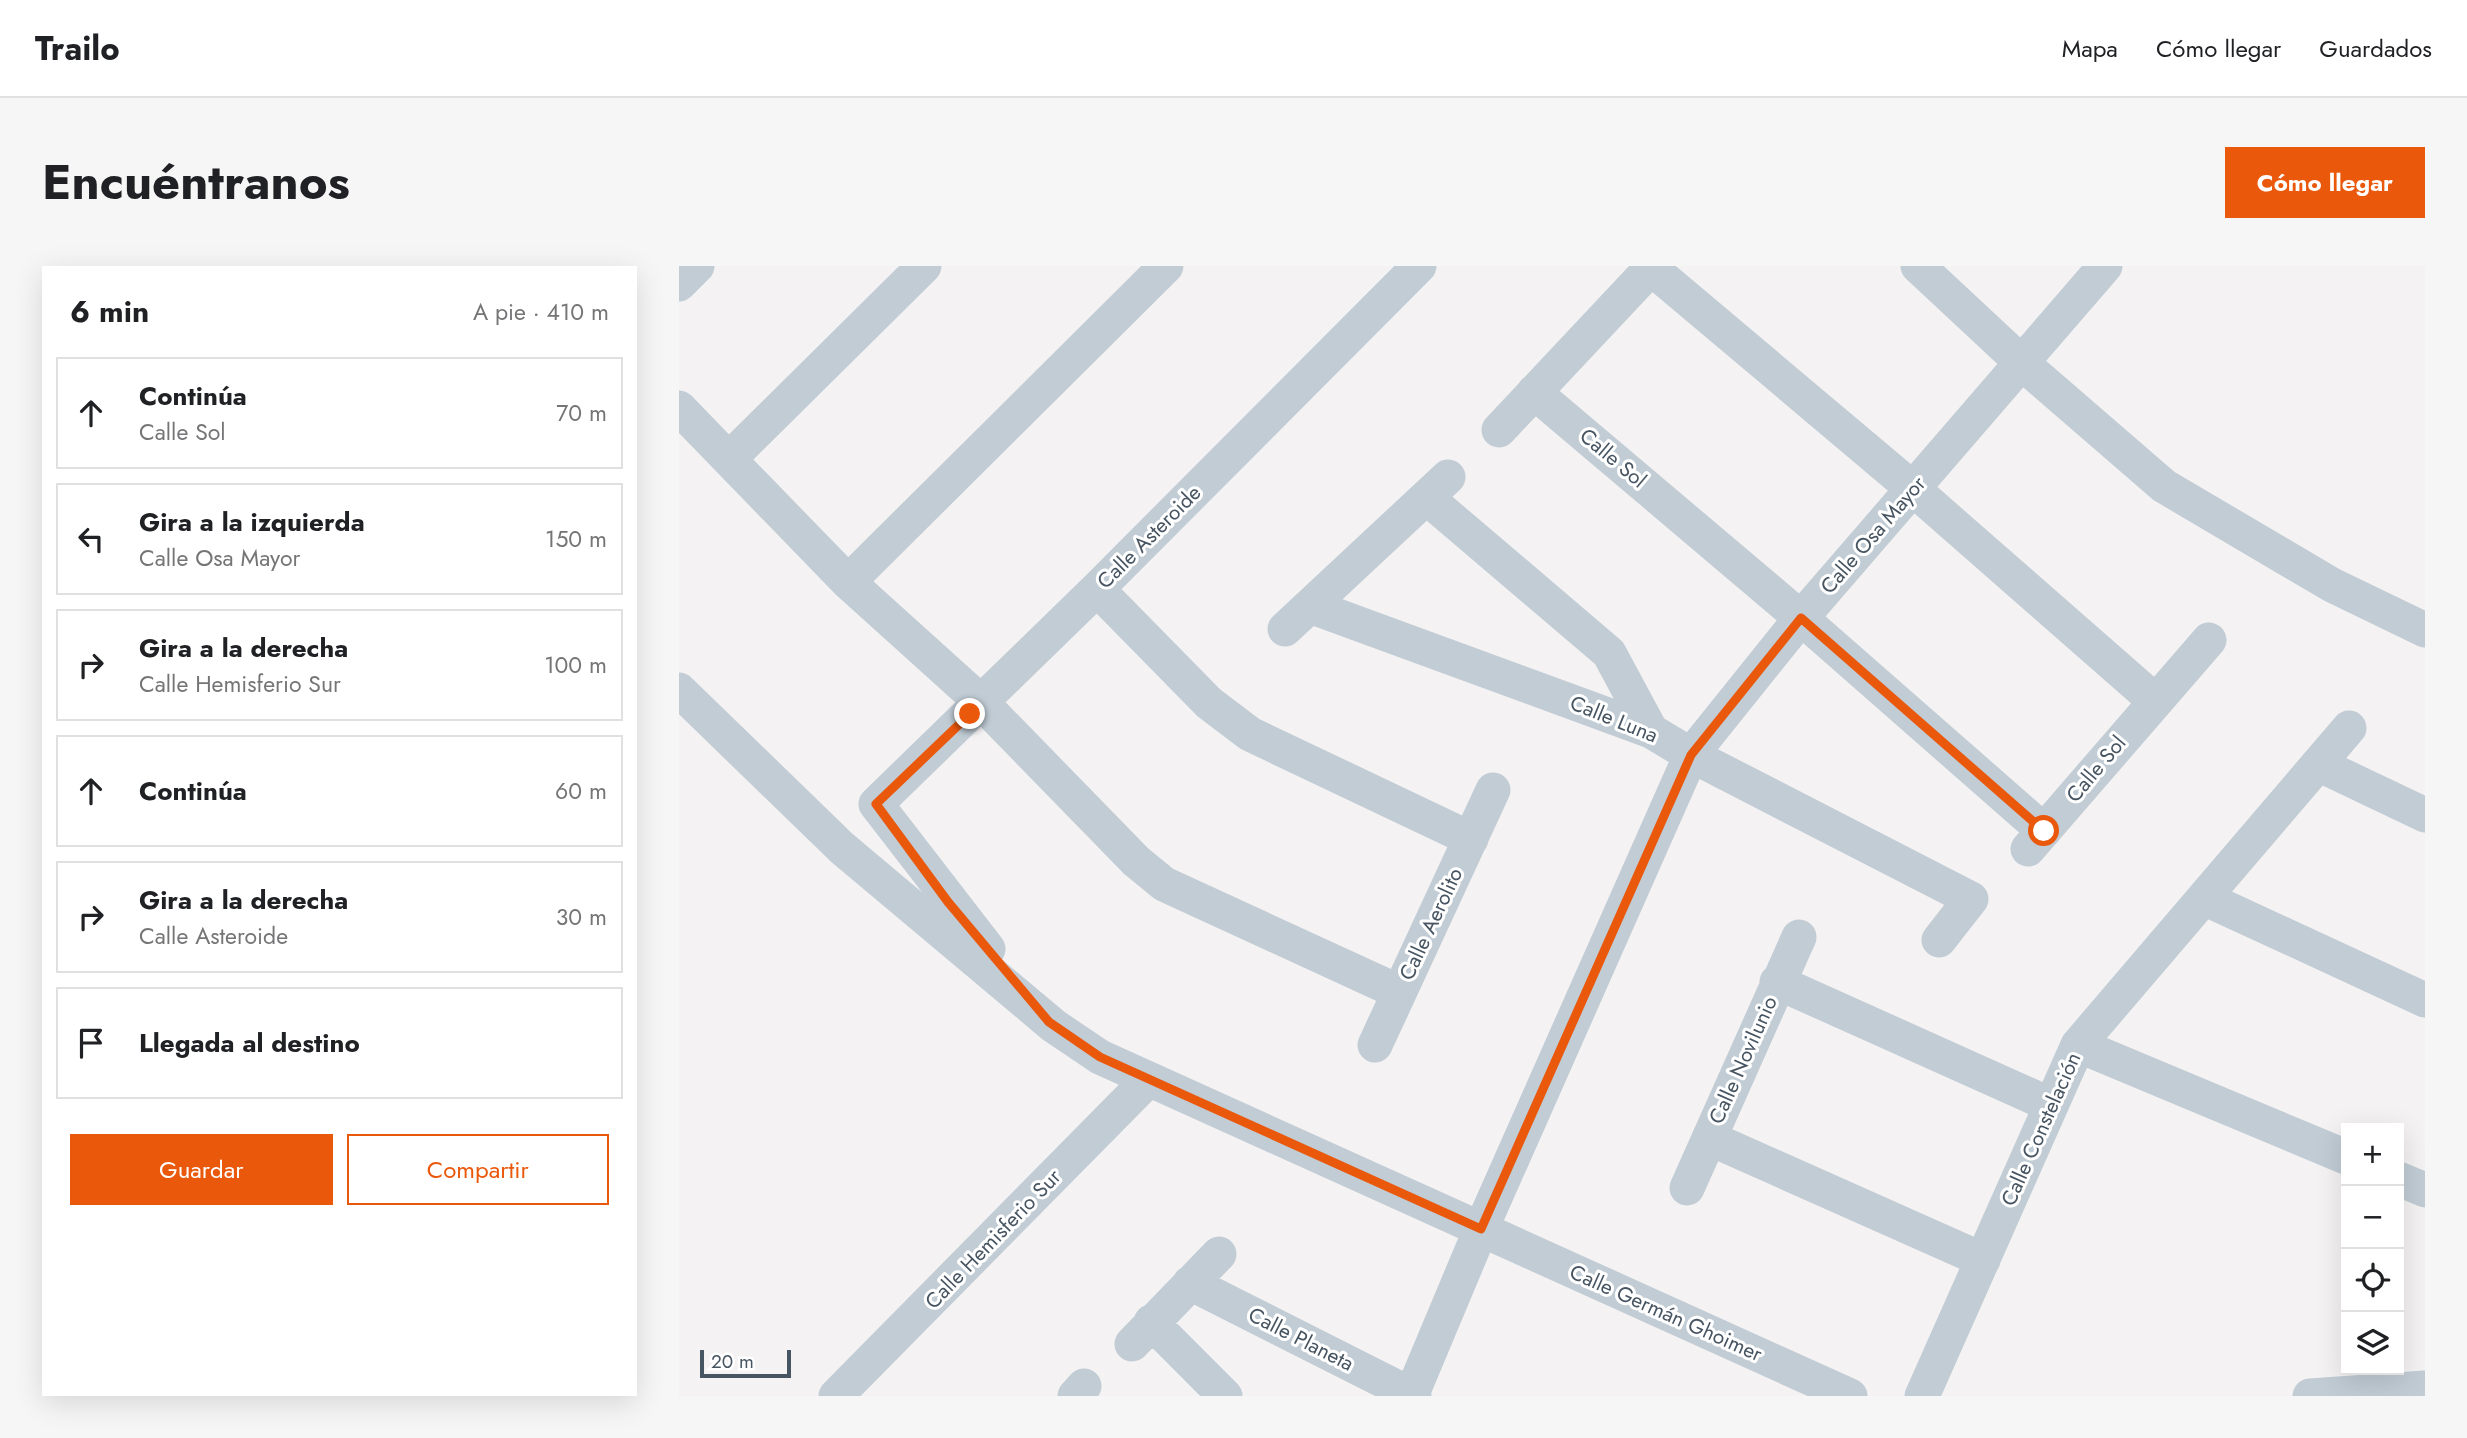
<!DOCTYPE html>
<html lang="es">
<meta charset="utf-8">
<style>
:root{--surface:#fff;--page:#f6f6f6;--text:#202124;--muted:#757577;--line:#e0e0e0;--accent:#ea580c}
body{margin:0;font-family:Jost,sans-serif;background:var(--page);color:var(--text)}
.controls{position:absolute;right:21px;bottom:21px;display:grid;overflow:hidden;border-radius:0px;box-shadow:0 7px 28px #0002}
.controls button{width:63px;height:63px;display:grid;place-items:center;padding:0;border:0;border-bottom:2px solid var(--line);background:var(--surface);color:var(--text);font:35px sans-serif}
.scale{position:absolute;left:21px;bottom:18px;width:91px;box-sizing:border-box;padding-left:7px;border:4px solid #475562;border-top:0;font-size:19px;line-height:24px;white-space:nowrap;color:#475562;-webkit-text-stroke:5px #fff;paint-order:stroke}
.stop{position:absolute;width:21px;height:21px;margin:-16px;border:5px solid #ea580c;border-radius:50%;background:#fff}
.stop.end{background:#ea580c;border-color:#fff;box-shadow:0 2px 7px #0008}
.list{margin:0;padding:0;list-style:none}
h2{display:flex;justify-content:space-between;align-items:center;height:91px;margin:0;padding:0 28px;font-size:30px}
h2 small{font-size:23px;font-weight:400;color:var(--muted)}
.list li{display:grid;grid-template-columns:46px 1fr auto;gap:21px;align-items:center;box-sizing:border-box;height:112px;margin:0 14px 14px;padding:0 14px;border:2px solid var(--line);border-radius:0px}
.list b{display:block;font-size:26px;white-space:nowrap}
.list p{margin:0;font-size:23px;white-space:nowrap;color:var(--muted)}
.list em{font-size:23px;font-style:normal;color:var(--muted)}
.actions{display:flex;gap:14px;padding:21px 28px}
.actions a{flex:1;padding:16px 0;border:2px solid var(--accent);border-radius:0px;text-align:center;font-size:24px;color:var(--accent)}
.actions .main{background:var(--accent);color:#fff}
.icon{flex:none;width:38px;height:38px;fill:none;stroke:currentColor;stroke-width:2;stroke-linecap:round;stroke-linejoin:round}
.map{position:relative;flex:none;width:1746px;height:1130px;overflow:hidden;border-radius:0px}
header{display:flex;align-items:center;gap:42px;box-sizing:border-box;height:98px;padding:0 35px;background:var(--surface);border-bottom:2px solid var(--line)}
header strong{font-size:33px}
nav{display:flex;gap:38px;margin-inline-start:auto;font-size:24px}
.intro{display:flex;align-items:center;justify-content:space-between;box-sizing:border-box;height:168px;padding:0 42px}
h1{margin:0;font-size:49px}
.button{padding:18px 32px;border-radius:0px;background:var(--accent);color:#fff;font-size:24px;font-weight:700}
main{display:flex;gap:42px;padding:0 42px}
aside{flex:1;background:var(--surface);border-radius:0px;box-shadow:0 7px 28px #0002}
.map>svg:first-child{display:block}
</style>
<header>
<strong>Trailo</strong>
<nav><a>Mapa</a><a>Cómo llegar</a><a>Guardados</a></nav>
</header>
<div class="intro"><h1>Encuéntranos</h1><a class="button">Cómo llegar</a></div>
<main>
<aside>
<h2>6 min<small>A pie · 410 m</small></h2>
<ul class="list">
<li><svg class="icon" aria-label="ahead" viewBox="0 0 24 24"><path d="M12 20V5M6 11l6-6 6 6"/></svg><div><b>Continúa</b><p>Calle Sol</p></div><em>70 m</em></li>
<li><svg class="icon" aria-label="left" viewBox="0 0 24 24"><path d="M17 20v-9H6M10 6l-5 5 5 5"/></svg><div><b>Gira a la izquierda</b><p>Calle Osa Mayor</p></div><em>150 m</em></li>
<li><svg class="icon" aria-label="right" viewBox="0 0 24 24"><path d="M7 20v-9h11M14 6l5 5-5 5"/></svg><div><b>Gira a la derecha</b><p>Calle Hemisferio Sur</p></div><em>100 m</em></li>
<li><svg class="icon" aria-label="ahead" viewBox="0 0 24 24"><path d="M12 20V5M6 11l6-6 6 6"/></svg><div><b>Continúa</b></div><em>60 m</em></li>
<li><svg class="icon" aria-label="right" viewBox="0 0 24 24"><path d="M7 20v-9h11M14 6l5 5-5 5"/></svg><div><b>Gira a la derecha</b><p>Calle Asteroide</p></div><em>30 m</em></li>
<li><svg class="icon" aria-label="arrive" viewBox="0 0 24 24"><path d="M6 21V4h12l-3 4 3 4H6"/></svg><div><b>Llegada al destino</b></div></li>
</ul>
<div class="actions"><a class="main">Guardar</a><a>Compartir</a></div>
</aside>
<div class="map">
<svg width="1746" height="1130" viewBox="0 0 1746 1130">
<rect width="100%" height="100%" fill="#f4f2f2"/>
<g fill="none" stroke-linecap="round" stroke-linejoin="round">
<path stroke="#c1ccd5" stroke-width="35" d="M1239 0 1344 98 1485 220 1653 319 1746 364
M972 2 1233 222 1475 434
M0 18 18 0
M855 126 1122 352 1365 565
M0 142 169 316 302 436 457 595 485 618 720 726
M820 164 974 0
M50 193 245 0
M748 232 930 387 972 465
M169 316 487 0
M418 323 530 437 571 468 792 573
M631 340 972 465 1012 489 1292 633 1260 674
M606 363 769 211
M0 424 163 582 375 760 421 791 1171 1130
M1639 498 1746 549
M1349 583 1530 374
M1525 632 1746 734
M309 683 197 538 418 323 740 0
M1098 716 1372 839
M696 779 814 524
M1399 779 1667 891
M1030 872 1304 994
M1720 913 1746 924
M1008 922 1120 671
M511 1017 735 1130
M472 1056 546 1130
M453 1078 540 988
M157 1130 469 814
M396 1130 405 1120
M732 1130 802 963 1012 489 1122 352 1426 0
M1243 1130 1399 779 1670 462
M1631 1130 1746 1122"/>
</g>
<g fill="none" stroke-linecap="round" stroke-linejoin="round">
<path stroke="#ea580c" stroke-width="9" d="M291 448 197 538 269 636 370 756 421 791 802 963 1012 489 1122 352 1365 565"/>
</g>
<g text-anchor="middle" stroke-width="6" stroke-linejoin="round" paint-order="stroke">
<g font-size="21" fill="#475562" stroke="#fff">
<text transform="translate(934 192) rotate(40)" y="7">Calle Sol</text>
<text transform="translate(1194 269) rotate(-49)" y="7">Calle Osa Mayor</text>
<text transform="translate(470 271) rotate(-45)" y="7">Calle Asteroide</text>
<text transform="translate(935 453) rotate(22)" y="7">Calle Luna</text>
<text transform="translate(1417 503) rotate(-50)" y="7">Calle Sol</text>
<text transform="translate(752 658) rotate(-65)" y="7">Calle Aerolito</text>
<text transform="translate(1064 794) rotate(-66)" y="7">Calle Novilunio</text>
<text transform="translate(1362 863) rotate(-66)" y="7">Calle Constelación</text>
<text transform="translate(314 973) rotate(-46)" y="7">Calle Hemisferio Sur</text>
<text transform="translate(987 1047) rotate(24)" y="7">Calle Germán Ghoimer</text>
<text transform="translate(622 1073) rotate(27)" y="7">Calle Planeta</text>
</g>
</g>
</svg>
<div class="controls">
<button>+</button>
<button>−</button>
<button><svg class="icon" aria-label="locate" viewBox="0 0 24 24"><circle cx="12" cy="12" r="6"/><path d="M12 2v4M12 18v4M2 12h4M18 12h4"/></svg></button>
<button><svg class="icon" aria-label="layers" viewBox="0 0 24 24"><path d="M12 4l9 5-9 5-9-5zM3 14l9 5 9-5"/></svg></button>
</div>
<div class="scale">20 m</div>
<div class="stop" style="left:1365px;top:565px"></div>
<div class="stop end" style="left:291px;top:448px"></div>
</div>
</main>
